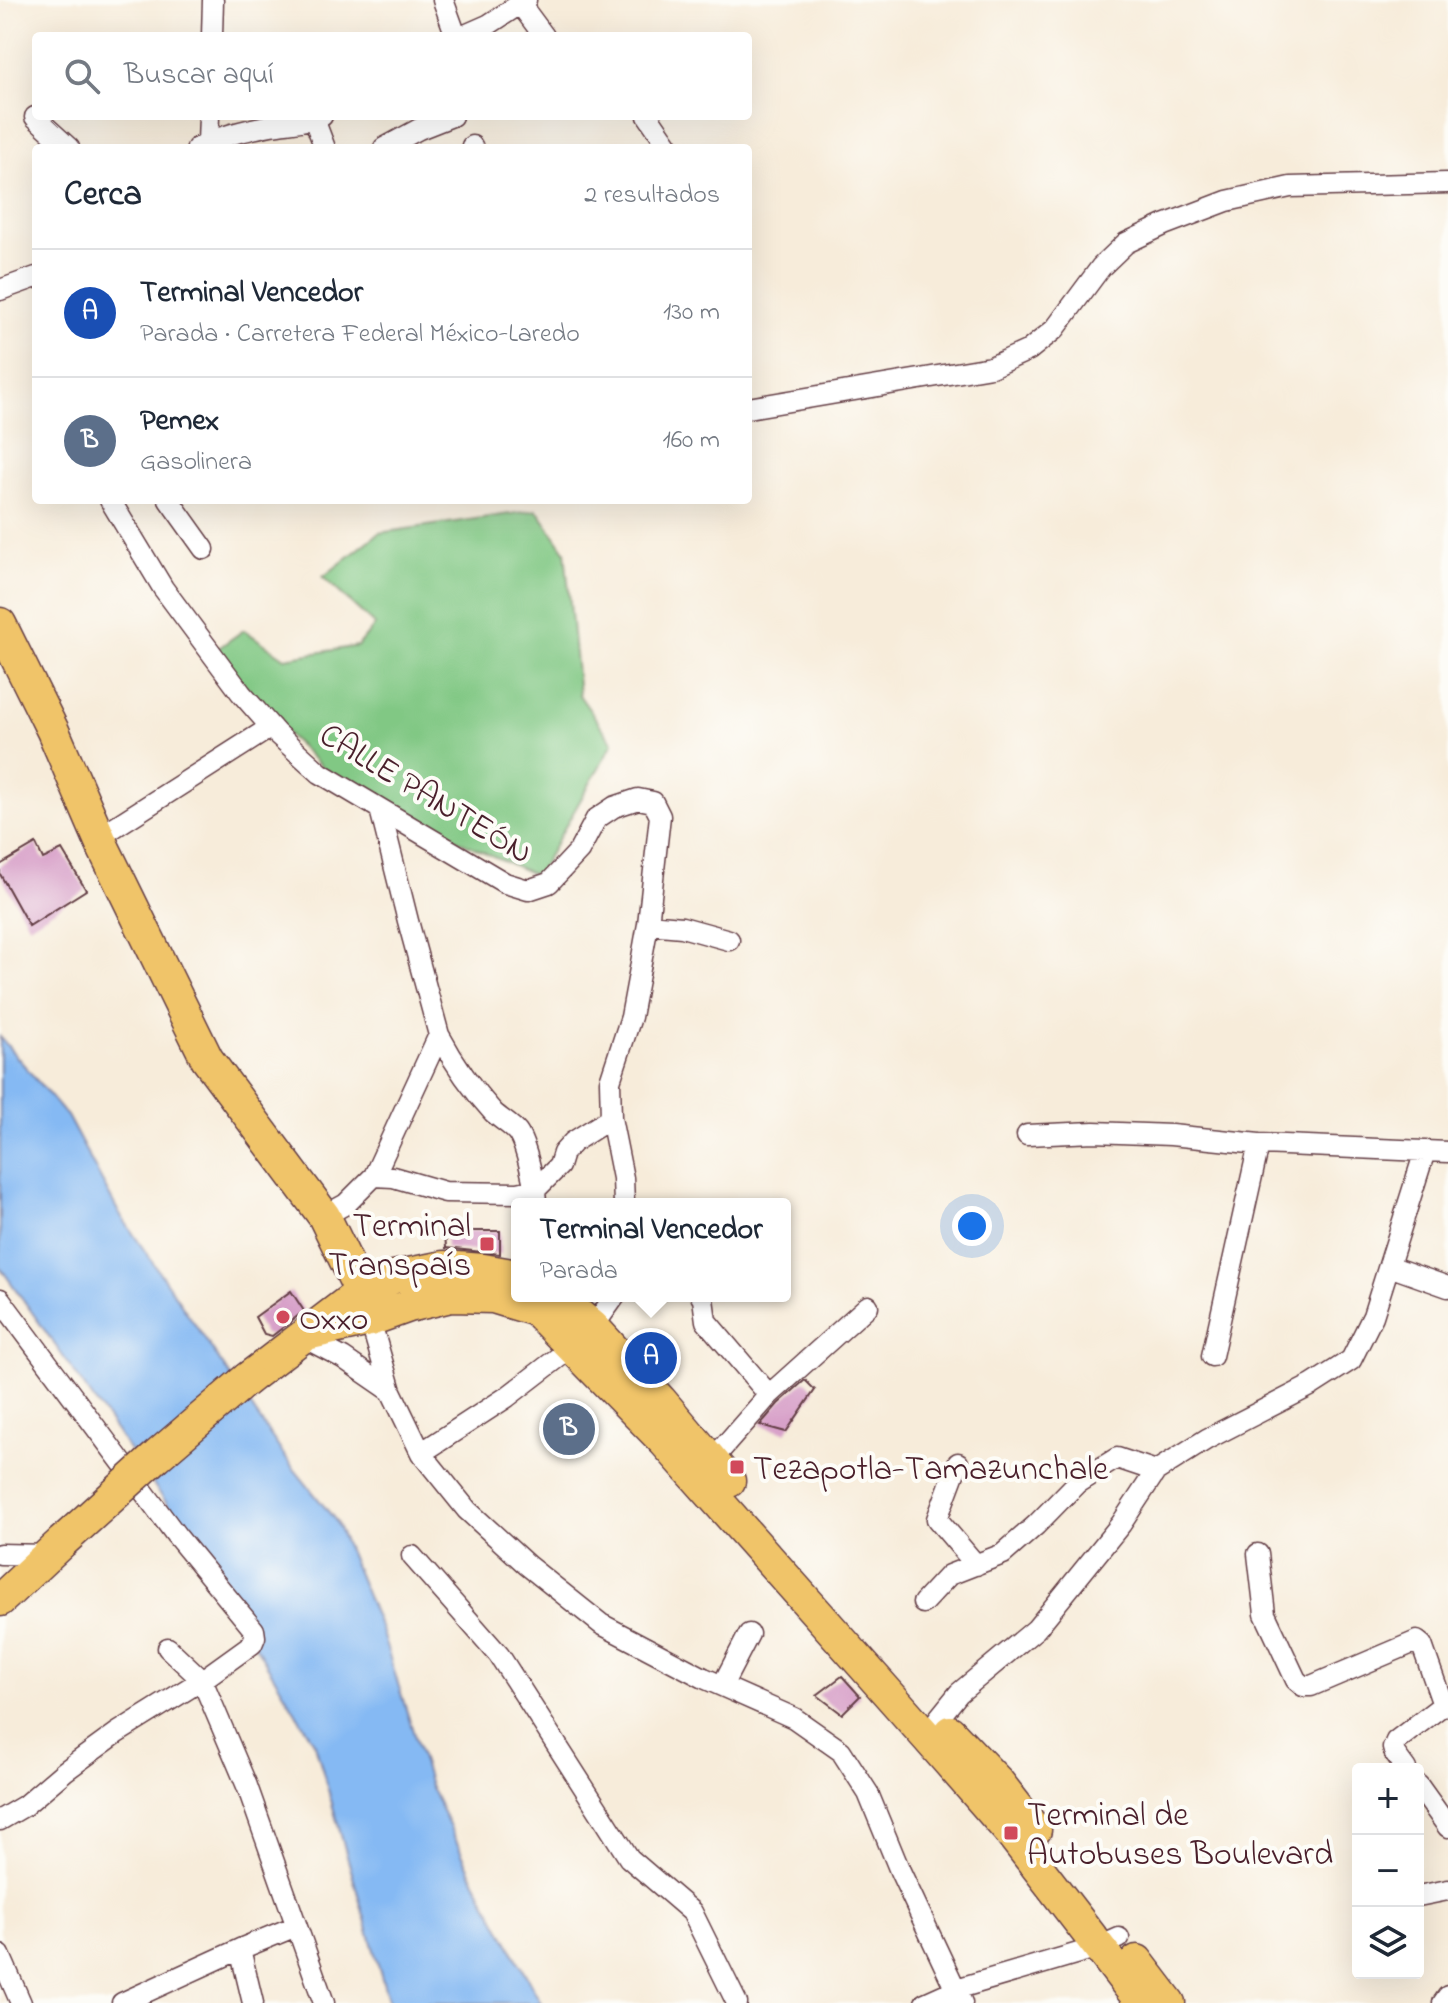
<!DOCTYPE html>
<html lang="es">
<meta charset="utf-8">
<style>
:root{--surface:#fff;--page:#f2f2f3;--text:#1f2937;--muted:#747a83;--line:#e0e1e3;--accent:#7c3aed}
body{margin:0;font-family:"Indie Flower",sans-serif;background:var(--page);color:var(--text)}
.controls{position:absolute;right:24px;bottom:24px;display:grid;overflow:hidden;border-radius:8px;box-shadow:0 8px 32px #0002}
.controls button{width:72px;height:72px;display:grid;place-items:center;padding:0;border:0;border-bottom:2px solid var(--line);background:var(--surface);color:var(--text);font:40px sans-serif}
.you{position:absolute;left:972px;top:1226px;width:28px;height:28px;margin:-20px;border:6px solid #fff;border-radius:50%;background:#1a73e8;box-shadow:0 0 0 12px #1a73e833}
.badge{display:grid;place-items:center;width:52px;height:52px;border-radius:50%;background:var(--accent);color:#fff;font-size:26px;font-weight:700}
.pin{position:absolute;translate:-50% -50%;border:4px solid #fff;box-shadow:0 2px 8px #0006}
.popup{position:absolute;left:511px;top:1198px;width:280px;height:104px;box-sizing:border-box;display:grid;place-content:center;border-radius:8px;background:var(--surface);filter:drop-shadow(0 2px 6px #0005);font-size:26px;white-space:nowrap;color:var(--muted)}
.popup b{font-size:30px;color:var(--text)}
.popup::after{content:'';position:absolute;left:50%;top:100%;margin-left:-16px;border:16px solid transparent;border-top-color:var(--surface)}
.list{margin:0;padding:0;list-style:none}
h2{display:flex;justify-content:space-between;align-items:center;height:104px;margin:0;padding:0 32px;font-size:34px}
h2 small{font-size:26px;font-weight:400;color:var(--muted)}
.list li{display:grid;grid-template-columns:52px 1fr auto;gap:24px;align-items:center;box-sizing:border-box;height:128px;padding:0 32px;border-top:2px solid var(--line)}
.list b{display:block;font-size:30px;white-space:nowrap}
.list p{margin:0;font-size:26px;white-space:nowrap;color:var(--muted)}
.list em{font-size:26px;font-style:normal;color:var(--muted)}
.icon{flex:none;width:44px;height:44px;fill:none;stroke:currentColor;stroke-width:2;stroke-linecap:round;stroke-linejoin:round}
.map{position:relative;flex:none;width:1448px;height:2003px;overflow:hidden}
.search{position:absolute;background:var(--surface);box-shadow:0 8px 32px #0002;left:32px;top:32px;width:720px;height:88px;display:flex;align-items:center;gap:20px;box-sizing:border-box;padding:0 28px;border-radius:8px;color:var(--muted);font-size:30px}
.panel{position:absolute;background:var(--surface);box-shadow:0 8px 32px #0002;left:32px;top:144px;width:720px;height:360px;border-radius:8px}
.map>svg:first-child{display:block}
</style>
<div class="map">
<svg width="1448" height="2003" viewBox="0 0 1448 2003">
<rect width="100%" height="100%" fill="#fdfcf7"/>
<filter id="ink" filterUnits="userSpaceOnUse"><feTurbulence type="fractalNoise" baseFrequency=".0125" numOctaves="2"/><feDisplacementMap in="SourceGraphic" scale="16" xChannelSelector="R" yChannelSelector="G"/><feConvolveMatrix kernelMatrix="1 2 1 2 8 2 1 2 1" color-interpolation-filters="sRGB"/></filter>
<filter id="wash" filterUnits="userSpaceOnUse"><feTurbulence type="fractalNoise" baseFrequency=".006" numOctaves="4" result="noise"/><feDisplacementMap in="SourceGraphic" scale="32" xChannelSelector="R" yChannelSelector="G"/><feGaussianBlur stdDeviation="1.8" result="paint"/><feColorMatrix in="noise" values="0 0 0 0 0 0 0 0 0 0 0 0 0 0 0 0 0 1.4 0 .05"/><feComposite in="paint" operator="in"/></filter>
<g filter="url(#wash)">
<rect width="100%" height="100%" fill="#f7ecda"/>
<path fill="#81c884" stroke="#667458" stroke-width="2" d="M537 510 565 551 579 695 613 743 537 876 344 789 207 656 244 630 285 658 358 646 375 625 323 577 379 533Z"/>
<path fill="#85b9f3" stroke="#686c8f" stroke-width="2" d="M0 1037 67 1116 119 1213 290 1464 336 1521 381 1630 430 1785 475 1881 541 2003H389L315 1744 182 1525 0 1267Z"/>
<g id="blocks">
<path fill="#d8a1c9" d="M36 844 43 859 62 850 86 890 29 926 0 874V865Z
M445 1231H500V1254L446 1248Z
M291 1291 304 1311 272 1336 264 1334 255 1317Z
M805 1380 815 1390 786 1432 760 1425 778 1404Z
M842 1676 860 1696 842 1714 817 1695Z"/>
</g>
</g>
<g filter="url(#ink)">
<use href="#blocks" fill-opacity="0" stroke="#643e45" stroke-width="2"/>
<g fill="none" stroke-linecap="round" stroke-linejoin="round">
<defs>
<path id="street" d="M443 0 456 36
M521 5 544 36
M212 36 213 0
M463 36 488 25 526 0
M648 116 670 148
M35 117 69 148
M314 119 325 148
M208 142 209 116
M472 146 473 148
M197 148C219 136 246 130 271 125 289 122 305 122 322 116
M384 148 419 129 452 116
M0 290 36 277
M748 408 991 367 1029 350 1055 329 1101 267 1126 243 1164 225 1227 201 1290 187 1448 183
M110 500 163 588 241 693 277 734 320 773 505 883 528 890 549 883 579 851 596 819 614 807 638 799 653 802 660 816 648 924 639 974 631 1017 610 1081 611 1118 623 1178 624 1204
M169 500 204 549
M99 837 271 727
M648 924 682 927 729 940
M439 1035C454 1063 472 1089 493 1112 500 1119 510 1124 517 1132 526 1144 536 1189 536 1204
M1027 1135 1094 1132 1171 1135 1259 1144 1448 1152
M374 1176 393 1177 445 1192 518 1193 536 1189 559 1166 563 1153 573 1142 611 1118
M324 1216 346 1204 374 1176 439 1035 408 921 380 809
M1389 1266 1448 1287
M701 1296 703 1299 706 1321 769 1395
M0 1299 176 1535 254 1630 255 1637 252 1644 202 1680 117 1733 65 1771 24 1806 0 1820
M370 1320 391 1391 421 1453 467 1510 527 1565 601 1624 704 1678 794 1718 841 1751 868 1793 900 1871 962 2003
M303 1337 343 1358 391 1391
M1212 1356 1259 1144
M421 1453 507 1397 572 1347 593 1327 615 1296
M712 1460 769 1395 868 1306
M958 1463 937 1519 976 1565
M0 1554 47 1555
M1258 1554 1265 1614 1296 1680 1303 1686H1311L1417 1641 1422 1645 1443 1705
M412 1556 499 1655 629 1858 692 1912 737 2003
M923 1603 949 1575 1003 1554 1036 1525 1077 1483 1117 1458 1156 1471
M168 1648 202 1680 247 1786 324 2003
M722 1686 749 1634
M938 1719 959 1693 1036 1629 1121 1524 1156 1471 1207 1439 1312 1385 1351 1360 1373 1316 1425 1151
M1406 1769 1395 1754 1393 1748 1396 1741 1443 1705
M1418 1785 1448 1827
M1418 1896 1448 1890
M240 1949 253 2003
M0 1955 21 2003
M122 2003 240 1949 296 1926
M925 2003 956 1989 1099 1947 1119 1938
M1443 2003 1448 1996"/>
<path id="primary" d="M0 624 53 731 104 849 207 1059 324 1216 361 1292 370 1320
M556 1296 593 1327 660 1400 729 1481
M307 1334 370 1320 409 1306 451 1296 493 1297 536 1310 664 1441 927 1737 1011 1833 1142 2003
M247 1379 361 1292 394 1277 444 1267 483 1270 517 1276
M0 1600 62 1542
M950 1732 997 1781 1035 1830
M1137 1961 1169 2003"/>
</defs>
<use href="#street" stroke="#643e45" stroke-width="23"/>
<use href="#primary" stroke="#643e45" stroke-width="35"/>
<use href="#street" stroke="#fff" stroke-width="20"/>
<use href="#primary" stroke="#f0c469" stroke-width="32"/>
<defs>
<path id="primary-bridge" d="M62 1542 157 1456 247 1379"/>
</defs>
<use href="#primary-bridge" stroke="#643e45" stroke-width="35" stroke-linecap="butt"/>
<use href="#primary-bridge" stroke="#f0c469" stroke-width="32"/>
</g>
</g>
<g fill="#d1495b" stroke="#fdfcf7" stroke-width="3">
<rect x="479" y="1236" width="16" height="16" rx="4"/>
<circle cx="283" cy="1317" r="8"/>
<rect x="729" y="1459" width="16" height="16" rx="4"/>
<rect x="1003" y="1825" width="16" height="16" rx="4"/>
</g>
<g text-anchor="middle" stroke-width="8" stroke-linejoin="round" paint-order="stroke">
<g font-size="34" fill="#4a1f2b" stroke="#fdfcf7">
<text transform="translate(427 792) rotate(31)" y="12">CALLE PANTEÓN</text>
</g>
<g font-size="34" fill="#4a1f2b" stroke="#fdfcf7" text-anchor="start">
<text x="471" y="1236" text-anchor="end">Terminal<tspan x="471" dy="39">Transpaís</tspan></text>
<text x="299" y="1329">Oxxo</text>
<text x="753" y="1479">Tezapotla-Tamazunchale</text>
<text x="1027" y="1825">Terminal de<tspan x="1027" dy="39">Autobuses Boulevard</tspan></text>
</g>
</g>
</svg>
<div class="controls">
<button>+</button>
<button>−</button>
<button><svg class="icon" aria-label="layers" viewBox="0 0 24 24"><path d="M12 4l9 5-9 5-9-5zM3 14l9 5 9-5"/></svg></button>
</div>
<div class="you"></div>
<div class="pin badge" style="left:651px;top:1358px;background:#1a4fb4">A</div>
<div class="popup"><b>Terminal Vencedor</b>Parada</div>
<div class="pin badge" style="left:569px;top:1429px;background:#5c6f8a">B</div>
<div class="search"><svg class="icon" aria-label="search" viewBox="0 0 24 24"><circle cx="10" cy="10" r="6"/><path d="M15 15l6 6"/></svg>Buscar aquí</div>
<section class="panel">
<h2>Cerca<small>2 resultados</small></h2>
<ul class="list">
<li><span class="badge" style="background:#1a4fb4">A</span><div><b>Terminal Vencedor</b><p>Parada · Carretera Federal México-Laredo</p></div><em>130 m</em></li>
<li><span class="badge" style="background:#5c6f8a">B</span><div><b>Pemex</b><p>Gasolinera</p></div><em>160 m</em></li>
</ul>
</section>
</div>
